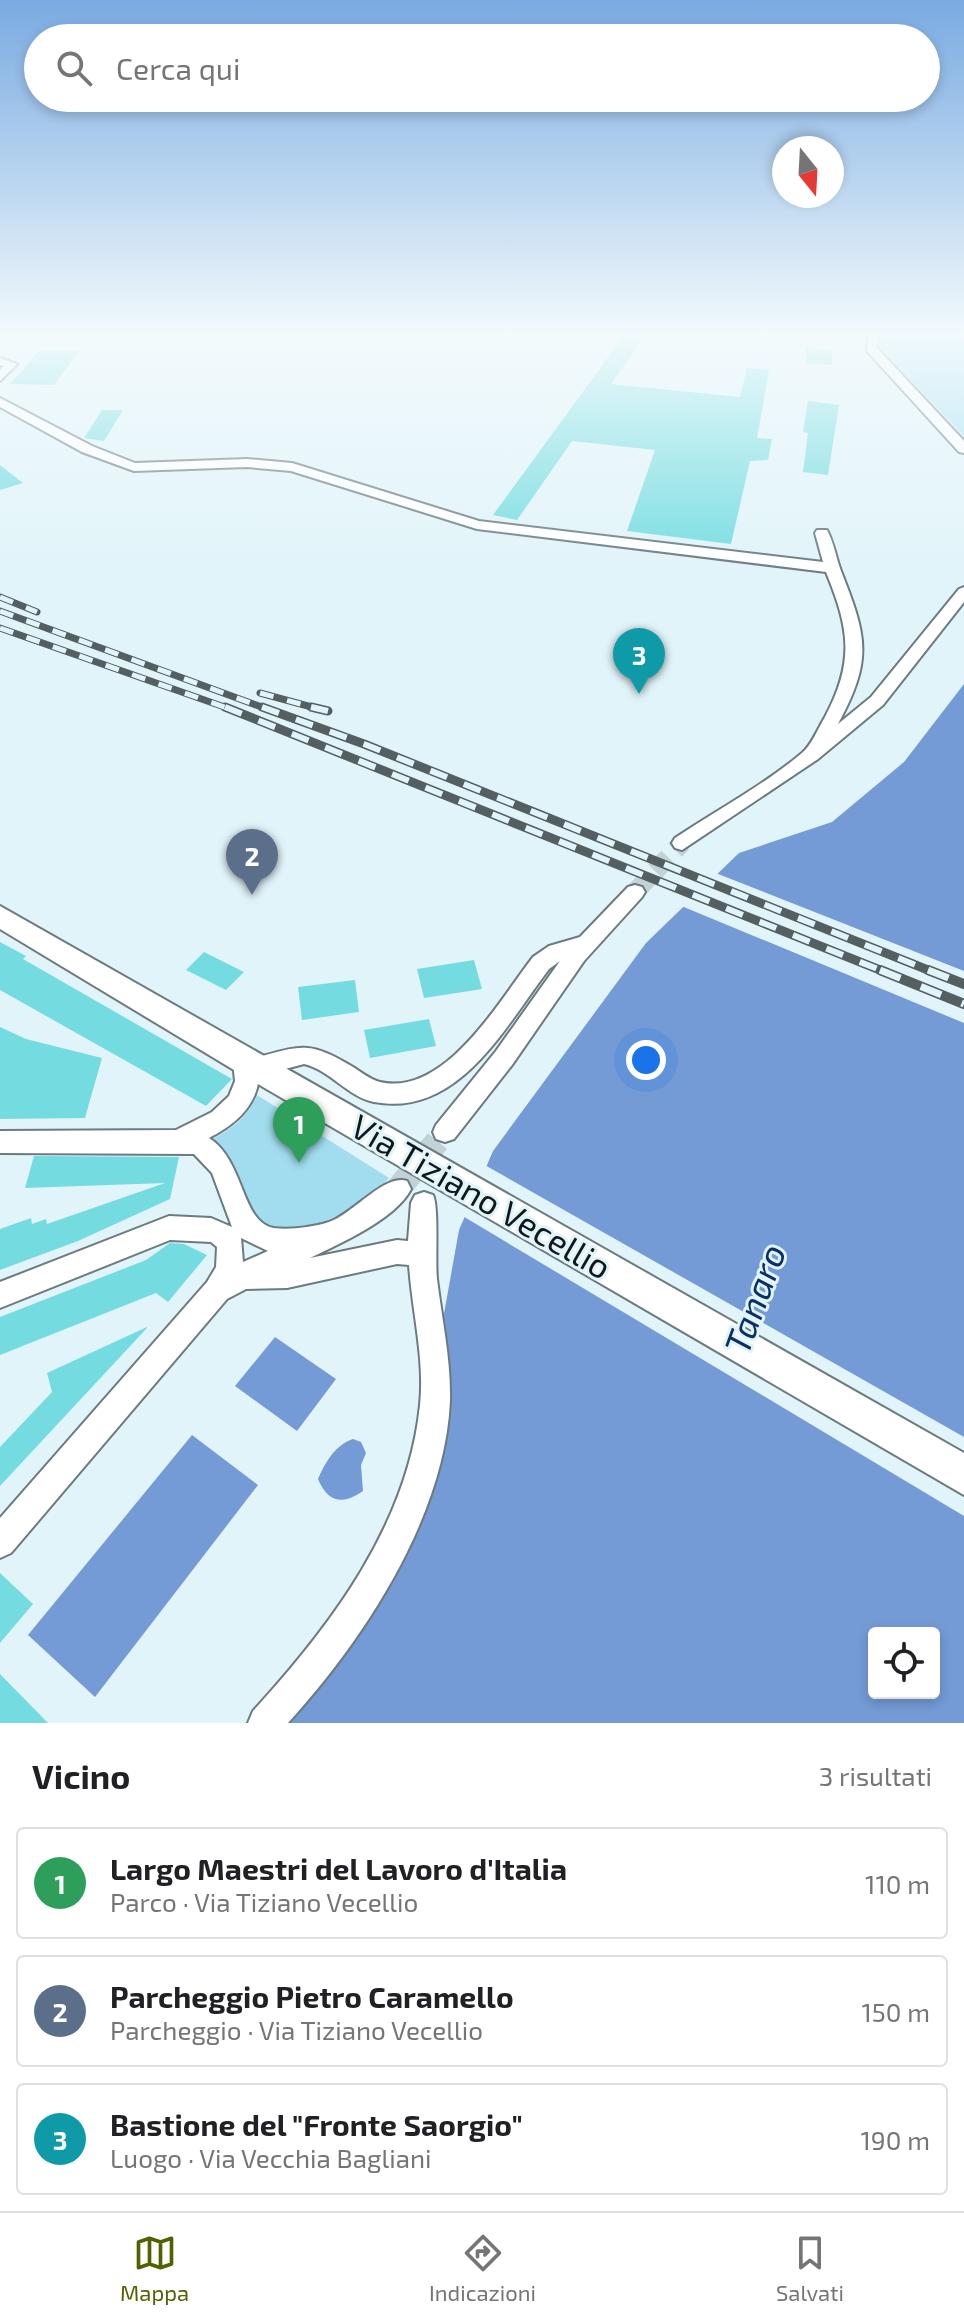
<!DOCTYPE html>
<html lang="it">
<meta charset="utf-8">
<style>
:root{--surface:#fff;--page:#f2f2f2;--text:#202124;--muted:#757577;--line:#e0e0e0;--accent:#546101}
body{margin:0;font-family:"Exo 2",sans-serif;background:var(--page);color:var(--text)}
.controls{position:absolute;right:24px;bottom:24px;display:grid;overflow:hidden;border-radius:8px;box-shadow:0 4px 12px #0003}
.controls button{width:72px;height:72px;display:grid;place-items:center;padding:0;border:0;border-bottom:2px solid var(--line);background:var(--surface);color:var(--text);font:40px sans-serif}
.compass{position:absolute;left:772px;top:136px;width:72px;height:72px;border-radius:50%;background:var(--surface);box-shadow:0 4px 12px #0003;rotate:162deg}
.you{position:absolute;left:646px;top:1060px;width:28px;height:28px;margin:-20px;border:6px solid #fff;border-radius:50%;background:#1a73e8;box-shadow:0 0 0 12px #1a73e833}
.badge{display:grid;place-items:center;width:52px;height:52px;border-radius:50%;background:var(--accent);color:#fff;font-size:26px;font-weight:700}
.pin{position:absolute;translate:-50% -66px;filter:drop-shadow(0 2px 4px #0008)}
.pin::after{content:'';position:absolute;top:42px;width:28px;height:24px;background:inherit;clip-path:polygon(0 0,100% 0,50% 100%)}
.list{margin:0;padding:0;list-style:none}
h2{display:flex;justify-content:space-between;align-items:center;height:104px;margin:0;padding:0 32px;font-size:34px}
h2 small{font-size:26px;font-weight:400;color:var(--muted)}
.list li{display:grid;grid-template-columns:52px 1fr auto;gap:24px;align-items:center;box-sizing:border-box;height:112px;margin:0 16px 16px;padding:0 16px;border:2px solid var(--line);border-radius:8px}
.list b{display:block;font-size:30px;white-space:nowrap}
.list p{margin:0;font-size:26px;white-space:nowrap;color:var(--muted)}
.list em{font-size:26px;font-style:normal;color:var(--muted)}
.icon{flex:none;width:44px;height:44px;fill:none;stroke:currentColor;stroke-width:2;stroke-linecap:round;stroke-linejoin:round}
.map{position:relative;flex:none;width:964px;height:1723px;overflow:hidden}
.search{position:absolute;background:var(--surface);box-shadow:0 4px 12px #0003;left:24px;right:24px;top:24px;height:88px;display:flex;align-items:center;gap:20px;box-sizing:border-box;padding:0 28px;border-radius:44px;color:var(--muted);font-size:30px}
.sheet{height:488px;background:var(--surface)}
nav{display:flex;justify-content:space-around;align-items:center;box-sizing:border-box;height:112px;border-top:2px solid var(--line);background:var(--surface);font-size:22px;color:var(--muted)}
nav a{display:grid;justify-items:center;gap:4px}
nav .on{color:var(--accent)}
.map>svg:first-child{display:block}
</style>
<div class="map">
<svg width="964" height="1723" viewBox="0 0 964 1723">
<rect width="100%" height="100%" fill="#e1f4f9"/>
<path fill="#a1ddef" d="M881 334H964V436L881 349Z
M257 1095 389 1178C365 1206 315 1234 276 1227 268 1226 260 1220 253 1216 239 1185 240 1164 210 1143V1140C233 1129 246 1118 257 1095Z"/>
<path fill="#749bd6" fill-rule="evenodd" d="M964 684V1723H284L387 1574 440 1336 459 1230 493 1151 646 943 739 853 832 822 904 762ZM874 1633H934V1693H874Z
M275 1337 336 1379 297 1431 235 1386Z
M192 1435 258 1485 95 1697 28 1635Z
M353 1439 361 1442 366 1453 361 1465 363 1491C343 1505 328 1503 318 1479 325 1463 335 1445 353 1439Z"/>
<path fill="#e1f4f9" d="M713 872 964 971V1023L679 905Z
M483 1164 964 1437V1516L461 1215Z"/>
<path fill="#74dce0" d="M625 334H646L611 384 740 397 747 368 769 370 757 438 772 439 768 460 750 461 731 544 627 531 655 450 572 441 517 520 493 515Z
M807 348 832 350V365L806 363Z
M39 351H79L54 385 10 384Z
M808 401 839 405 828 475 803 472 808 433 803 432Z
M102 410H123L104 441 84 438Z
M0 465 23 483 0 490Z
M0 942 26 956 23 959 232 1079 206 1106 0 990Z
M204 952 244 972 226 990 186 970Z
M474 960 482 989 424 998 417 969Z
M355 980 359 1012 302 1020 298 987Z
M429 1019 436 1046 370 1058 364 1030Z
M0 1027 26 1039 102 1058 85 1118 0 1119Z
M34 1156H35L179 1157 170 1199 78 1241 0 1270V1229L31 1218 32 1224 46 1219 47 1224 165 1183 25 1188Z
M170 1243 184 1244 207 1255 168 1302 156 1293 0 1355V1317L146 1260Z
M147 1327V1328L0 1486V1447L52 1392 47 1373Z
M0 1573 33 1604 0 1643Z
M0 1674 48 1723H0Z"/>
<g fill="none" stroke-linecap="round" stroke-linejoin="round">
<path stroke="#c2d3d8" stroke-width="19" stroke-dasharray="19 10" stroke-linecap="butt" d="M635 892 682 843"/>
<path stroke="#c2d3d8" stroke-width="25" stroke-dasharray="25 12" stroke-linecap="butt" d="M398 1189 445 1132"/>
<defs>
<path id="minor" d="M868 334H878L877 348 964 441V453L959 452 867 351Z
M0 358 17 364 0 381V370L4 366 0 365Z
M0 398 92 446 135 463 247 459 292 463 479 521 823 562 815 533 817 530H827C834 543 836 558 841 571 867 637 873 659 838 724L871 697 959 589 964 587V602L883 705 818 759 682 850 675 848 672 843 675 838C717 810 764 785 802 753 812 745 818 728 825 717 855 661 849 628 826 572L477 529 291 471 247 467 134 471 82 452 0 407Z
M635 885 642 887 645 892 642 897 584 961 512 1065 454 1139 445 1142 436 1139 433 1132 436 1125 496 1051 560 961 549 969C506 1025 459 1118 374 1102 348 1097 330 1070 304 1064L259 1076C257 1106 235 1125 209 1138 245 1161 241 1223 274 1228 290 1230 314 1227 329 1222 353 1214 385 1173 407 1181L411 1189C396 1219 339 1244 310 1258L397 1240 408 1241 411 1203 415 1195 424 1192 433 1195C439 1207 435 1260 437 1279 442 1320 451 1360 450 1401 445 1516 364 1640 288 1723H248L253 1711C331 1626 408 1524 420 1405 425 1359 412 1311 409 1265L397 1264 287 1288 246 1289 227 1299 11 1553 0 1558V1518L207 1282 216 1267 217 1247 211 1242 170 1240 0 1308V1282L169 1216 211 1218 232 1227 212 1173 194 1154 0 1153V1131L176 1130 212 1112 229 1096 235 1081 233 1061 237 1054 245 1052 255 1058C303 1045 309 1041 353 1067 361 1072 371 1080 380 1082 445 1097 499 1001 533 957L549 946 580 937 628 887ZM241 1238 268 1251 243 1262Z"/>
<path id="major" d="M0 906 964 1453V1495L234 1070 0 929Z"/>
</defs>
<use href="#minor" stroke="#6b7b80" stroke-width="4"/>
<use href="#major" stroke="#6b7b80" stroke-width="4"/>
<use href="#minor" fill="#fff" fill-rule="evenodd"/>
<use href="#major" fill="#fff" fill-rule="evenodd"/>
<defs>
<path id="rail-far2" d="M0 597 37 612
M0 611 267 709
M0 628 230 709
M260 693 319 709"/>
<path id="rail-far1" d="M225 707 885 972
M262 707 364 744 933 972
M311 707 328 711"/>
<path id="rail" d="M880 970 964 1004
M928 970 964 984"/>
</defs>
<use href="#rail-far2" stroke="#545f62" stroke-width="7"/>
<use href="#rail-far1" stroke="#545f62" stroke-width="9"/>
<use href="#rail" stroke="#545f62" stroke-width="10"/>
<use href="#rail-far2" stroke="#e1f4f9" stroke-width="5" stroke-dasharray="14" stroke-linecap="butt"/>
<use href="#rail-far1" stroke="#e1f4f9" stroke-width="6" stroke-dasharray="18" stroke-linecap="butt"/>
<use href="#rail" stroke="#e1f4f9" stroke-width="7" stroke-dasharray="22" stroke-linecap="butt"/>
</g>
<linearGradient id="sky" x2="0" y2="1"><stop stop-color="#79aae1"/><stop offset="0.58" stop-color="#f2fafc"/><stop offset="1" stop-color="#f2fafc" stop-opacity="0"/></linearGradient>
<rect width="964" height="575" fill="url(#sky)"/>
<g text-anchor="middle" stroke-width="6" stroke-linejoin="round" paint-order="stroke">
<g font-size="34" fill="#11181a" stroke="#e1f4f9">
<text transform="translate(481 1197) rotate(30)" y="12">Via Tiziano Vecellio</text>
</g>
<g font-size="36" font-style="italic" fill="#0b3065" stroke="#e1f4f9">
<text transform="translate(755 1299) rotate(-70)" y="13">Tanaro</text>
</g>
</g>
</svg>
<div class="controls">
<button><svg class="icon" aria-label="locate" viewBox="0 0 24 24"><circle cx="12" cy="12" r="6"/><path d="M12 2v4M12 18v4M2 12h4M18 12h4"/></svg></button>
</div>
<svg class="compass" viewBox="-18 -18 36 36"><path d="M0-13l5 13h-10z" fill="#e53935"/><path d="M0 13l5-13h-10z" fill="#757577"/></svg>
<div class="you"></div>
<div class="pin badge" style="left:299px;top:1163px;background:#2e9e5b">1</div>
<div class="pin badge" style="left:252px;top:895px;background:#5c6f8a">2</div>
<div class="pin badge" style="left:639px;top:694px;background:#0f9aa8">3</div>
<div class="search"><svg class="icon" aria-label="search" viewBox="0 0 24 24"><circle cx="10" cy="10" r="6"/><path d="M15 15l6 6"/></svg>Cerca qui</div>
</div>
<section class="sheet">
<h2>Vicino<small>3 risultati</small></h2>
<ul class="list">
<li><span class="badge" style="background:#2e9e5b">1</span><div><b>Largo Maestri del Lavoro d'Italia</b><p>Parco · Via Tiziano Vecellio</p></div><em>110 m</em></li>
<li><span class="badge" style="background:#5c6f8a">2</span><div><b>Parcheggio Pietro Caramello</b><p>Parcheggio · Via Tiziano Vecellio</p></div><em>150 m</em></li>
<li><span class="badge" style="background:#0f9aa8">3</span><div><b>Bastione del &quot;Fronte Saorgio&quot;</b><p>Luogo · Via Vecchia Bagliani</p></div><em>190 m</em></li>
</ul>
</section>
<nav>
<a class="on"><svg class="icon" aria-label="map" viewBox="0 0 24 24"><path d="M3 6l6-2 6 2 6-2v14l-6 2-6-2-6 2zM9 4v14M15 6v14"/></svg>Mappa</a>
<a><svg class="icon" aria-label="directions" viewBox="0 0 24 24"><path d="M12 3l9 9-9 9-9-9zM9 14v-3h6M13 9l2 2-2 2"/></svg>Indicazioni</a>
<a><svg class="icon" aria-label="saved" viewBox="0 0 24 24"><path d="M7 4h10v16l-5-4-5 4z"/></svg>Salvati</a>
</nav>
